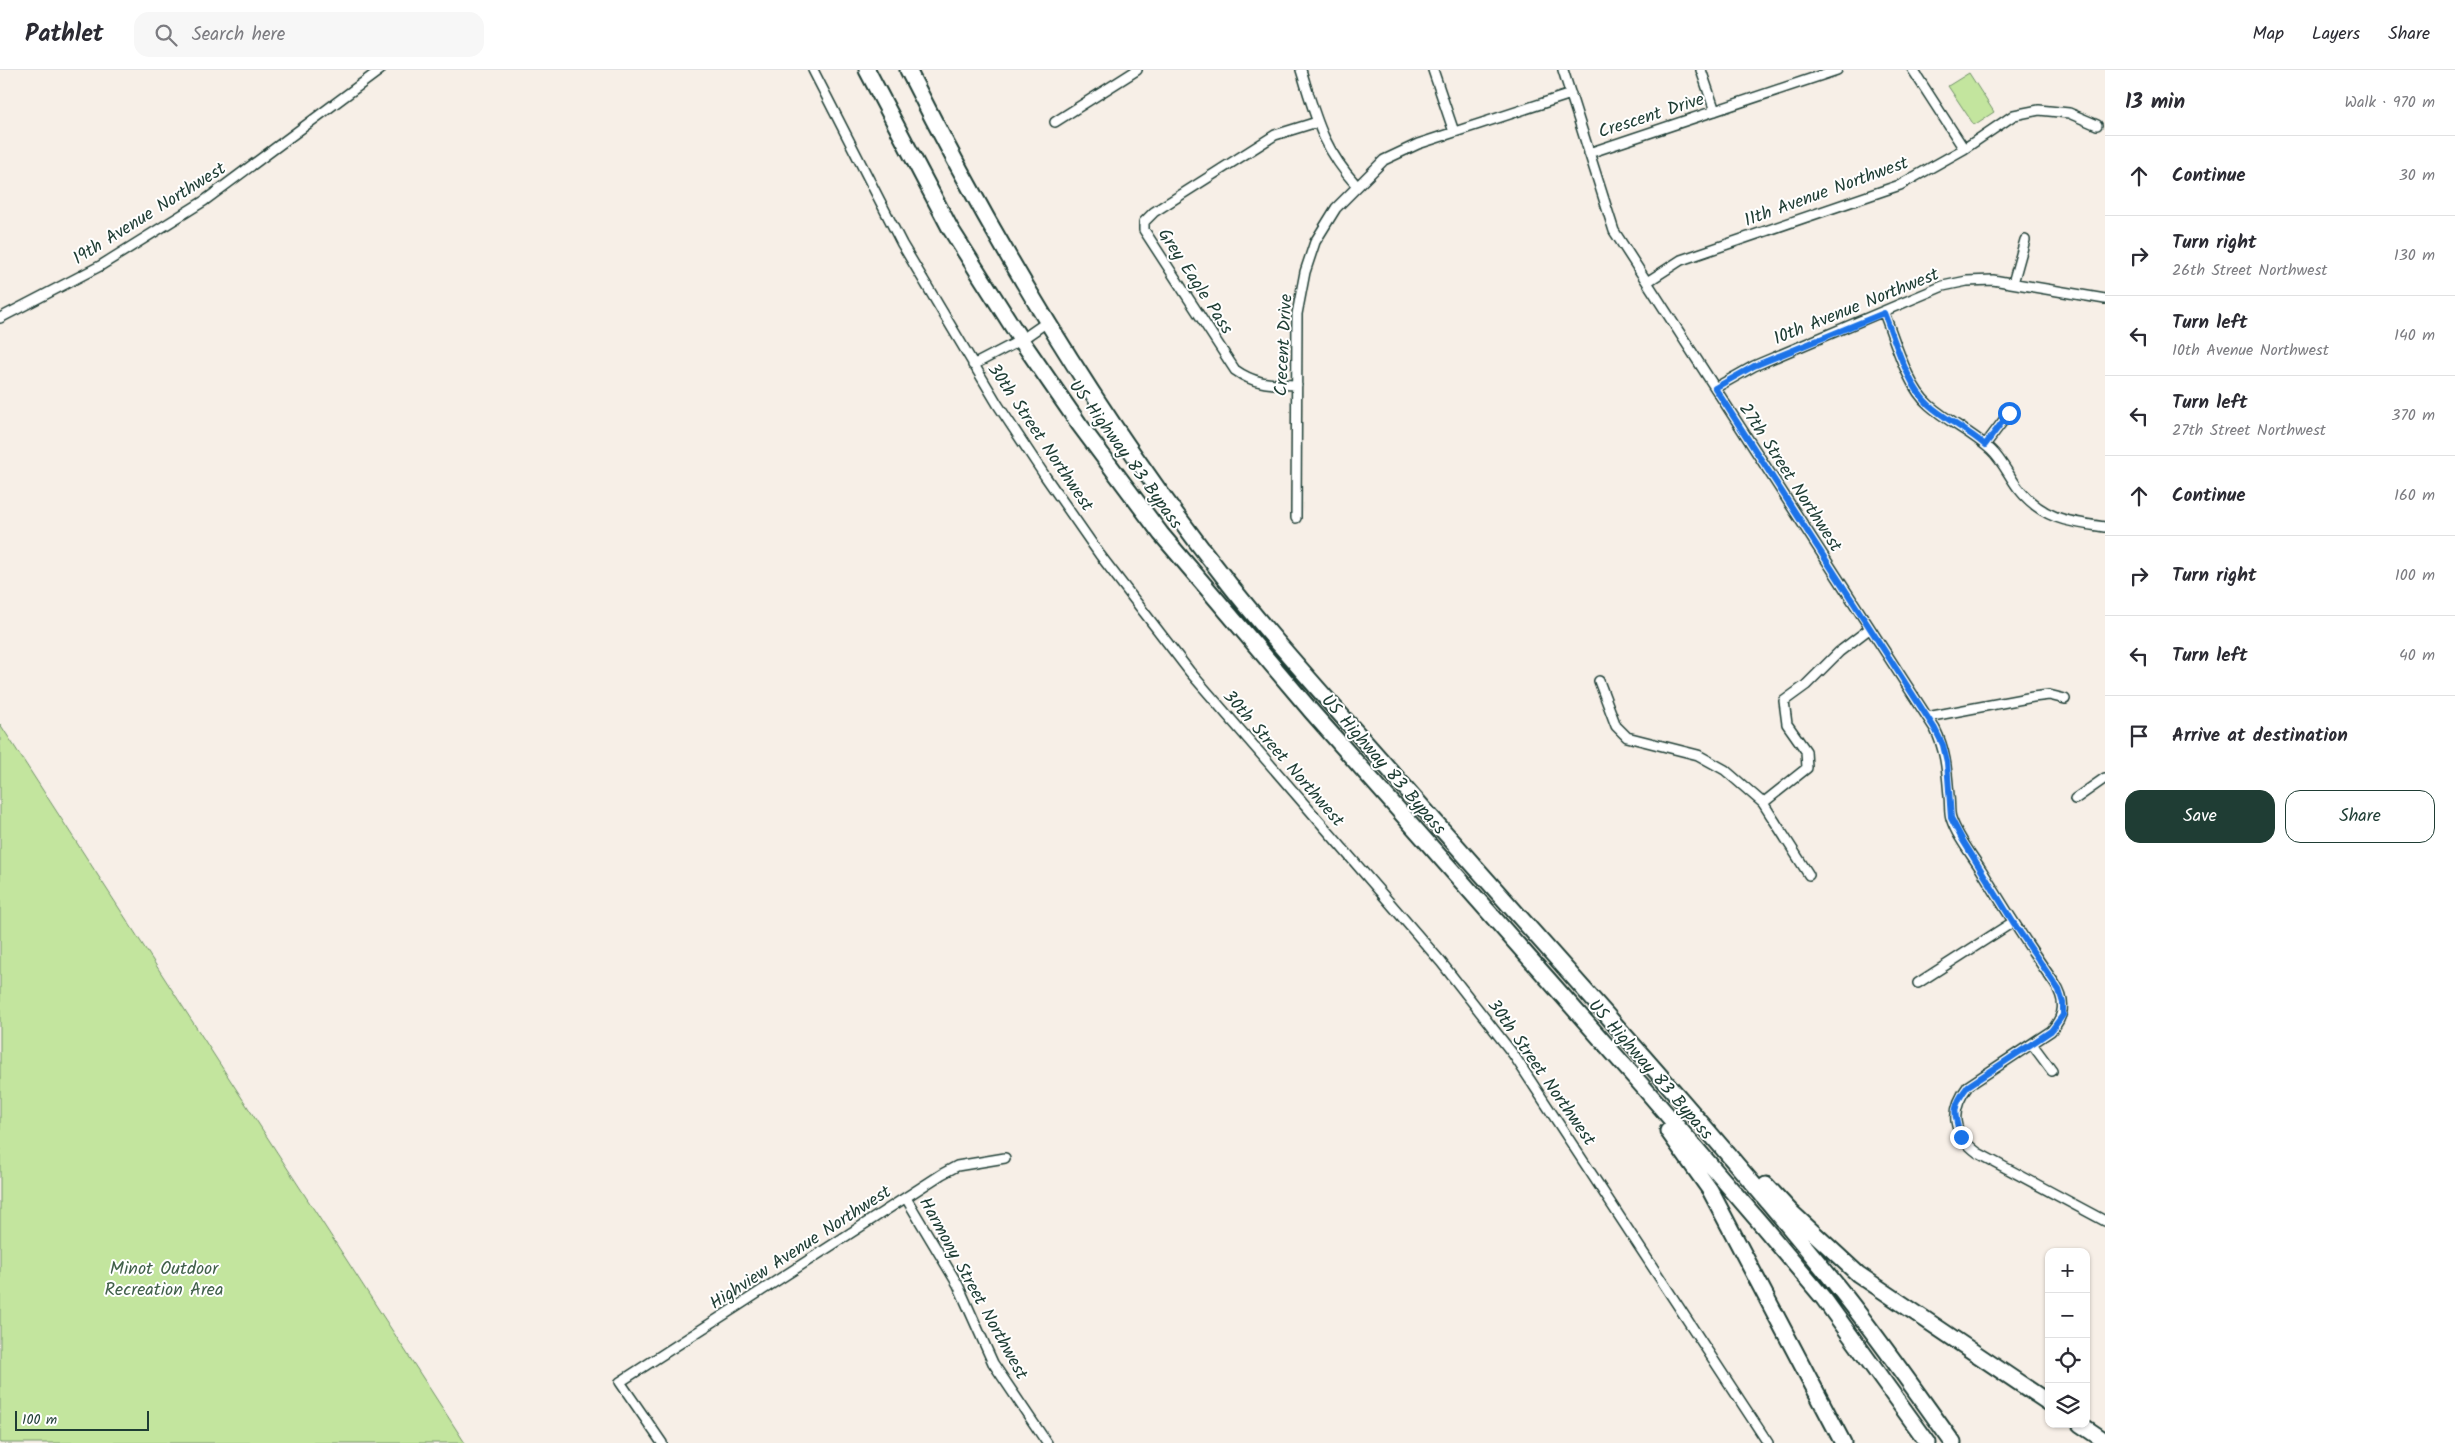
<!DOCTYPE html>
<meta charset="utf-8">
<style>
:root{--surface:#fff;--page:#f7f7f7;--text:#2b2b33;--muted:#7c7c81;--line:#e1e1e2;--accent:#1f3d34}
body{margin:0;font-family:Kalam,sans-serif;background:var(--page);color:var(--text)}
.controls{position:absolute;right:15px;bottom:15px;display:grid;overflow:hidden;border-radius:10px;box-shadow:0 1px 4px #0004}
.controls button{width:45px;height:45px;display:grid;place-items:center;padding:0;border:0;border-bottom:1px solid var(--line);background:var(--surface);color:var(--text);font:25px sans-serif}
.scale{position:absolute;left:15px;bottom:12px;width:134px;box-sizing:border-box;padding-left:5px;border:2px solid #1f3d34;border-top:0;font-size:14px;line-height:18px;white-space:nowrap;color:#1f3d34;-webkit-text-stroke:4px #fff;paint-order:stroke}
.stop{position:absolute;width:15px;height:15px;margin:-11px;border:4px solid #1a73e8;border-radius:50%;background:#fff}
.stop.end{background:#1a73e8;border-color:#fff;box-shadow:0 1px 5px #0008}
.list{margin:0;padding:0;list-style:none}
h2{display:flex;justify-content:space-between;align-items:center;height:65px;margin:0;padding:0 20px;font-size:21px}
h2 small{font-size:16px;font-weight:400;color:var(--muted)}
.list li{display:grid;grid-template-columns:32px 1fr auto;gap:15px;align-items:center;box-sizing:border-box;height:80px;padding:0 20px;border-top:1px solid var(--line)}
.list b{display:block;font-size:19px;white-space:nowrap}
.list p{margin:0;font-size:16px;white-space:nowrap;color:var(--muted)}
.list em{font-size:16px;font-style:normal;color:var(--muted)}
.actions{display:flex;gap:10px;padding:15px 20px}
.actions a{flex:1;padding:11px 0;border:1px solid var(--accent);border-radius:15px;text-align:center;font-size:18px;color:var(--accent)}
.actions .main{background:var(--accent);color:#fff}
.icon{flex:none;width:28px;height:28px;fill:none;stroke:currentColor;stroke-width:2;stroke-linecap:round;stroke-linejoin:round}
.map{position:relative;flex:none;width:2105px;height:1373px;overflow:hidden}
header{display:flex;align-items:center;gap:30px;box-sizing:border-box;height:70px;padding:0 25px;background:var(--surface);border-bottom:1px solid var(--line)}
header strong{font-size:24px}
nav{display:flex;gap:28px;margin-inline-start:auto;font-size:18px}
.search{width:350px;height:45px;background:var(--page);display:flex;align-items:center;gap:12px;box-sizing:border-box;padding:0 18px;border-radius:15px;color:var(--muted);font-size:19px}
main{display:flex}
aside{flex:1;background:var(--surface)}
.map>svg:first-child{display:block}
</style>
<header>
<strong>Pathlet</strong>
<div class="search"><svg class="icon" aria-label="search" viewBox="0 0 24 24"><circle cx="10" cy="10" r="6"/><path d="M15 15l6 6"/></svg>Search here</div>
<nav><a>Map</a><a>Layers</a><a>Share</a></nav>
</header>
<main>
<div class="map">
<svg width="2105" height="1373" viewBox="0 0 2105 1373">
<rect width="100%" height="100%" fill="#f7efe7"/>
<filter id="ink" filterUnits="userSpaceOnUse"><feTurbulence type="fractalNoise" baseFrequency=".02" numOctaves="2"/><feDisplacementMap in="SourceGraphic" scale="10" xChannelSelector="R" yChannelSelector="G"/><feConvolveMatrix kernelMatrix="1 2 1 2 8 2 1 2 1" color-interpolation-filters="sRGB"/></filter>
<g filter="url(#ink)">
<path fill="#c3e59e" stroke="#719169" d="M1969 3 1994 42 1974 55 1948 16Z
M0 654 465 1373H0Z"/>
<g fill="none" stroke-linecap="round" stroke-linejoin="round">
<defs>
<path id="minor" d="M813 0 902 174 998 335 1045 406 1100 485 1190 602 1441 892 1513 984 1768 1373
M1301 0C1316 48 1322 77 1357 116
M1433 0 1454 62
M1563 0 1614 161 1935 659C1946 681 1947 702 1949 726 1950 733 1949 742 1951 748 1957 767 1972 785 1982 801 2005 839 2029 877 2055 914 2066 931 2065 946 2051 961L1968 1016C1949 1041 1952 1064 1978 1083L2105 1151
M1701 0 1715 41
M1913 0 1964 79
M1055 52 1137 0
M1589 83 1837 0
M1647 212 1681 190 1900 115 1964 79 2014 45 2039 40 2069 43 2097 55
M2013 213 2025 170
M1884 243C1895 270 1907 316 1929 335 1948 352 1972 362 1991 380 2002 390 2009 406 2018 418 2042 449 2068 452 2105 457
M0 248 100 196 204 131 380 0
M973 295 1021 270 1047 252
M1297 315C1272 314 1256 315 1235 300L1144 160V152L1154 142 1275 65 1317 52
M1715 318 1754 296 1943 216 1967 211 1993 210 2105 229
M1985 375 2009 343
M1296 448 1297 244 1305 202 1315 172 1336 138 1384 90 1418 74 1571 24
M1599 611 1616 656 1627 667 1698 685 1725 700 1763 733
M1927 647 2033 627 2049 625 2065 629
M2075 729 2105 708
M1809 805 1763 733 1807 698 1806 681 1787 654 1784 631 1806 615 1839 582 1869 559
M1918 913 2013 852
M2032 974 2052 1001
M906 1128 958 1215 993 1293 1047 1373
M662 1373 620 1312 942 1104 957 1096 1005 1088"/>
<path id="trunk" d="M867 0 950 158 1021 270 1079 354 1161 464 1312 642 1645 1019 1762 1155 1824 1229 1928 1373
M908 0C999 181 1104 356 1230 515 1282 581 1340 643 1395 706 1542 874 1694 1038 1834 1212 1876 1264 1914 1319 1953 1373
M1668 1061 1710 1120 1843 1373
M1766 1115 1790 1141 1858 1204 2049 1333
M2080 1354 2105 1371"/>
</defs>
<use href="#minor" stroke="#1f3d34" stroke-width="12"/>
<use href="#trunk" stroke="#1f3d34" stroke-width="19"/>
<use href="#minor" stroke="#fff" stroke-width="9"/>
<use href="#trunk" stroke="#fff" stroke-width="15"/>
</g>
</g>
<g fill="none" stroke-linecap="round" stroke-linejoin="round" filter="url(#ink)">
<path stroke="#1a73e8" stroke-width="6" d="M1961 1067C1953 1043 1952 1036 1968 1016L2051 961 2063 945V933L2059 920 2013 852 1962 769 1951 748 1947 692 1943 675 1935 659 1715 318 1754 296 1884 243C1895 270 1907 315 1929 335 1946 350 1968 360 1985 375L2009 343"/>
</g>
<g text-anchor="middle" stroke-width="4" stroke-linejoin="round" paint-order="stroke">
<g font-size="18" fill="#1f3d34" stroke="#fff">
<text transform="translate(1651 45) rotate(-18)" y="6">Crescent Drive</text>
<text transform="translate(1826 121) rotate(-20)" y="6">11th Avenue Northwest</text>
<text transform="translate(149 143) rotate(-32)" y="6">19th Avenue Northwest</text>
<text transform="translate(1196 211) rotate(57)" y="6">Grey Eagle Pass</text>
<text transform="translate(1856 236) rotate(-22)" y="6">10th Avenue Northwest</text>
<text transform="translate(1283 275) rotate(-87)" y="6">Crecent Drive</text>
<text transform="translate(1041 367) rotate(56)" y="6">30th Street Northwest</text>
<text transform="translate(1126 384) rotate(54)" y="6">US Highway 83 Bypass</text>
<text transform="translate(1791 407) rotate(57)" y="6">27th Street Northwest</text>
<text transform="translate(1284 688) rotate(49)" y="6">30th Street Northwest</text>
<text transform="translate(1384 694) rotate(49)" y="6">US Highway 83 Bypass</text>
<text transform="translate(1651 999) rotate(49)" y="6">US Highway 83 Bypass</text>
<text transform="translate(1542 1002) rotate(55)" y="6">30th Street Northwest</text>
<text transform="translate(800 1177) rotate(-33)" y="6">Highview Avenue Northwest</text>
<text transform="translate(974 1218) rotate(61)" y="6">Harmony Street Northwest</text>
</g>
<g font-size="18" fill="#405f49" stroke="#fff">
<text x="164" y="1204">Minot Outdoor<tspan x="164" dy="21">Recreation Area</tspan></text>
</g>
</g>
</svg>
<div class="controls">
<button>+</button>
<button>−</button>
<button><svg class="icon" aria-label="locate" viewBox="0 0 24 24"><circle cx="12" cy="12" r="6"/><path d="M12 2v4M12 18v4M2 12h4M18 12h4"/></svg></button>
<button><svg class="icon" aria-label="layers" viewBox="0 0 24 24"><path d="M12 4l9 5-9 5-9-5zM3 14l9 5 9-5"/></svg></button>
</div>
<div class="scale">100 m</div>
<div class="stop" style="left:2009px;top:343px"></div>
<div class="stop end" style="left:1961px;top:1067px"></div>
</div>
<aside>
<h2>13 min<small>Walk · 970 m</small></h2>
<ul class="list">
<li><svg class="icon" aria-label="ahead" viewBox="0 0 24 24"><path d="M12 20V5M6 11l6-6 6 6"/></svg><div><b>Continue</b></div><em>30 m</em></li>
<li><svg class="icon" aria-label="right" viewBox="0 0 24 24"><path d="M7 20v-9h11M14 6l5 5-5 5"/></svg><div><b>Turn right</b><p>26th Street Northwest</p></div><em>130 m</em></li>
<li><svg class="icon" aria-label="left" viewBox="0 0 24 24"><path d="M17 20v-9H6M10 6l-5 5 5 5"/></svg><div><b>Turn left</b><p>10th Avenue Northwest</p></div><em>140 m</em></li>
<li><svg class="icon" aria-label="left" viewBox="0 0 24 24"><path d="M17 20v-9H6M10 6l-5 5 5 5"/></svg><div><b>Turn left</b><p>27th Street Northwest</p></div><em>370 m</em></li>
<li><svg class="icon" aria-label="ahead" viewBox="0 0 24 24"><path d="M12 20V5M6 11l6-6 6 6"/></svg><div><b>Continue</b></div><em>160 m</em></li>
<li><svg class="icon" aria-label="right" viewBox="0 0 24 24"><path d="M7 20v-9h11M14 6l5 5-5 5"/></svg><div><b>Turn right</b></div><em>100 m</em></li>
<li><svg class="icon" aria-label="left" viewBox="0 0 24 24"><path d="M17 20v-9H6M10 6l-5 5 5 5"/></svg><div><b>Turn left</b></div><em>40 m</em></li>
<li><svg class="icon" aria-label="arrive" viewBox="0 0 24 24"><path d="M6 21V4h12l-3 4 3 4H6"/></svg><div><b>Arrive at destination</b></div></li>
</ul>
<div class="actions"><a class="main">Save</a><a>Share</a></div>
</aside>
</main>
